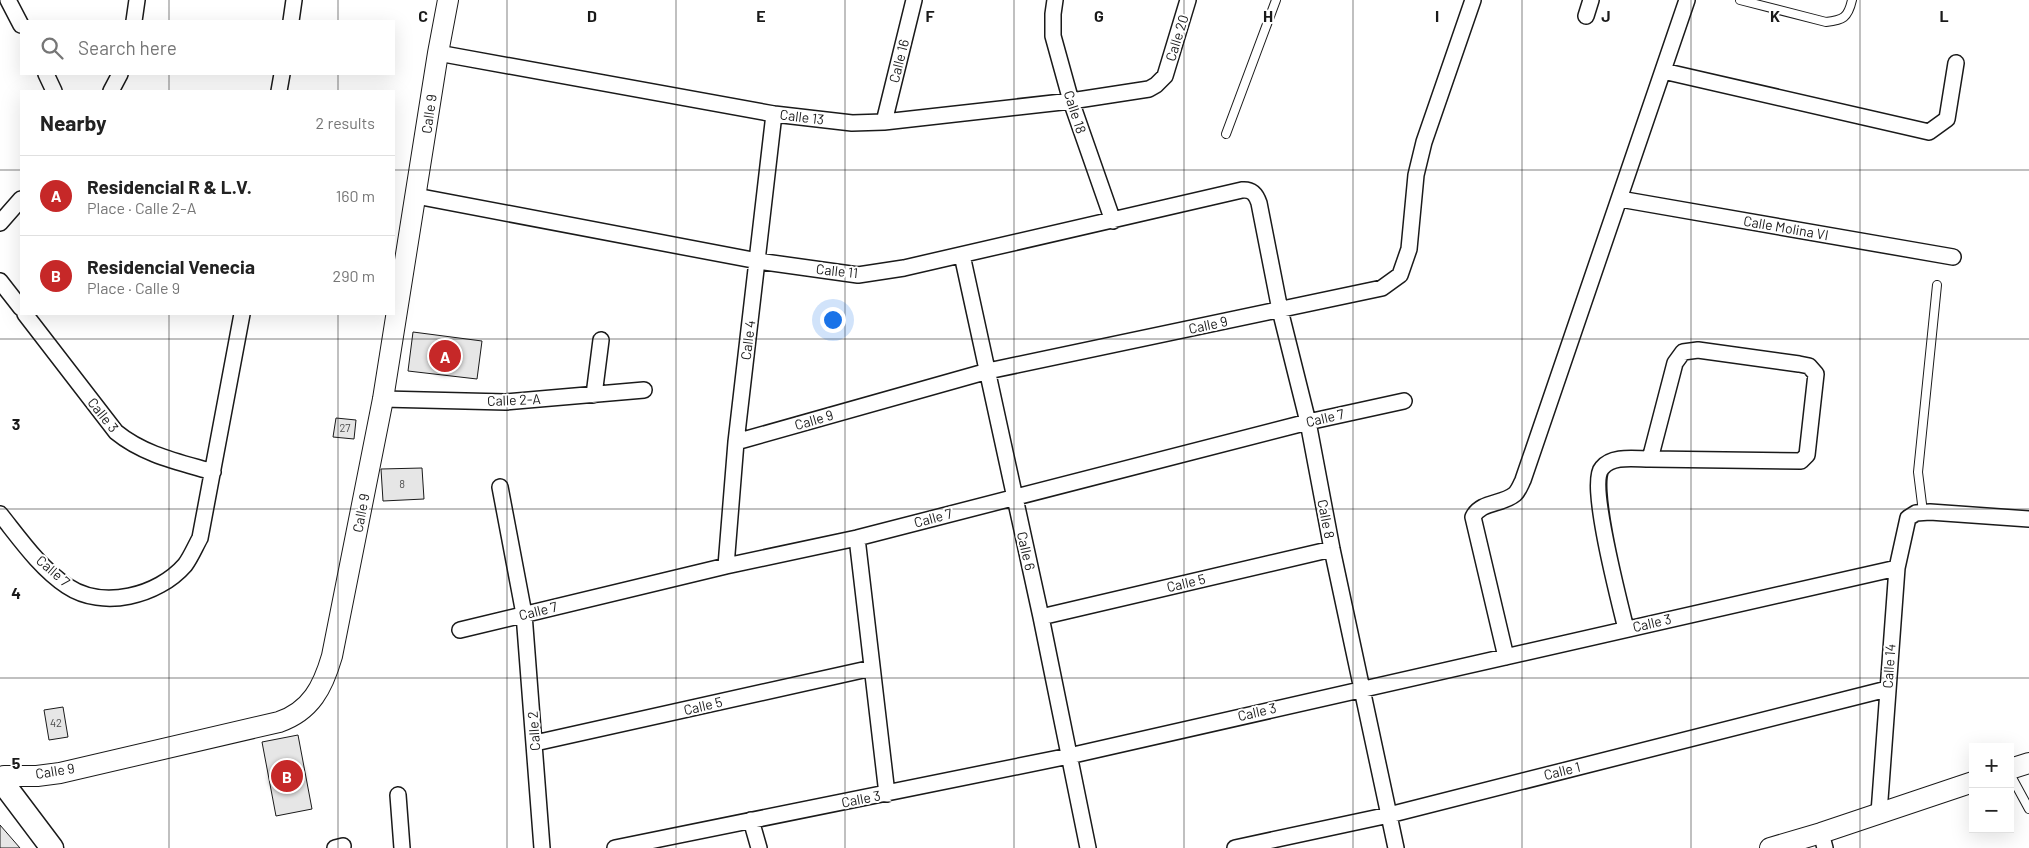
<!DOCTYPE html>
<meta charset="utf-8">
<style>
:root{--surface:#fff;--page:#f2f2f2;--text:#222;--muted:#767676;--line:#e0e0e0;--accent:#c62828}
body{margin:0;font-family:Barlow,sans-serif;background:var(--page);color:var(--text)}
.controls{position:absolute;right:15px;bottom:15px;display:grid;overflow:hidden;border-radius:0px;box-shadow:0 5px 20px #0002}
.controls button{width:45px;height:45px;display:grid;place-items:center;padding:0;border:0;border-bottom:1px solid var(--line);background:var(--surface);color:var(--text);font:25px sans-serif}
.you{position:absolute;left:832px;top:319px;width:18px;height:18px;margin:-12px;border:4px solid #fff;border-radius:50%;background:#1a73e8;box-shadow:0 0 0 8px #1a73e833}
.badge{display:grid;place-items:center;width:32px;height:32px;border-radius:50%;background:var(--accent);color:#fff;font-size:16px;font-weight:700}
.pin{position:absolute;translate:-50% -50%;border:2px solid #fff;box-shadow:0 1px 5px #0006}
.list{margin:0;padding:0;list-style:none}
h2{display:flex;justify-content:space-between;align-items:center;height:65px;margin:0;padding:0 20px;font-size:21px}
h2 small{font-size:16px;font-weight:400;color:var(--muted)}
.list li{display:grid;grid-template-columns:32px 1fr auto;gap:15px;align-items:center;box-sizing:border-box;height:80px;padding:0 20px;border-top:1px solid var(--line)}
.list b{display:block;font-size:19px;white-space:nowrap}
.list p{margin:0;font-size:16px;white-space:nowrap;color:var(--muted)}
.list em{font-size:16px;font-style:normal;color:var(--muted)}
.icon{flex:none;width:28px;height:28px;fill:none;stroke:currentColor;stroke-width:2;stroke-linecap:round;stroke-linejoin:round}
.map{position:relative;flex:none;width:2029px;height:848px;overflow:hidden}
.search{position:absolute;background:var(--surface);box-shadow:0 5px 20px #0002;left:20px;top:20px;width:375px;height:55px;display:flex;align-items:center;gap:12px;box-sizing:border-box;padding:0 18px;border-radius:0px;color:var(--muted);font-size:19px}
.panel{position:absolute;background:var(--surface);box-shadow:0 5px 20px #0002;left:20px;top:90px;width:375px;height:225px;border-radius:0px}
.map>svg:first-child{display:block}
</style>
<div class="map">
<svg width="2029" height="848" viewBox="0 0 2029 848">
<rect width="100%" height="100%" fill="#fff"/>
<path fill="#e6e6e6" stroke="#1a1a1a" d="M413 332 482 341 477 379 408 371Z
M336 418 356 420 354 439 333 437Z
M422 468 424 499 383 501 381 469Z
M63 707 68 737 49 740 44 710Z
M298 735 312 809 276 816 262 742Z
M0 825 20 848H0Z"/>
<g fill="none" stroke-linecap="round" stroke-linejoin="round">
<defs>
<path id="lane" d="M1740 0 1826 22C1843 20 1848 18 1852 0
M1226 134 1276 0
M1923 512 1918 472 1937 285
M2010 774 2029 809"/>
<path id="street" d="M8 0 21 25
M1055 0 1053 14V36L1071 101 1113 221
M1586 16 1591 0
M134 21 137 0
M291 21 294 0
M438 53 774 114 852 123 884 122 1071 101 1149 89 1156 85 1165 76 1188 0
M1663 71 1929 132 1947 119 1956 63
M46 74 54 91
M111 91 120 74
M279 91 282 74
M884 122 914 0
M416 196 758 261 858 275 904 268 1242 190C1252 189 1256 194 1259 203L1280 310 1308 422 1332 549 1396 848
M1620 199 1953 257
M0 223 21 199
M962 255 1041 617 1088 848
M0 281 21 308
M25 314 116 432C144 455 179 462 213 472
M594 395 601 340
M383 399 506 402 644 390
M736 442 988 371 1382 288 1400 275 1409 249 1416 175 1424 142 1473 0
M500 487 524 614 542 848
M0 514C20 539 40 568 67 586 103 610 158 596 185 565 191 557 195 547 200 538L242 314
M857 538 887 794
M726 566 736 442 774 114
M1041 617 1332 549
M1626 629C1620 604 1588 483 1602 468 1612 455 1635 459 1650 459L1801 461 1807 455 1816 374 1809 366 1799 364 1698 350 1683 352 1675 363 1650 459
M460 630 726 566 857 538 1308 422 1404 401
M1506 657 1473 517C1481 501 1502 505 1515 494 1519 490 1521 484 1523 480L1687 0
M535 743 872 668
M398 795 402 848
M1879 813 1897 568 1908 518 1916 513 1930 512 2029 519
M751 820 759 848
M1821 833 1825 848
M335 848 343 846
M615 848 1069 756 1897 568
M1235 848 1389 815 1887 689"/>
<path id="secondary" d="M2010 769 2029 763
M0 777 4 776H37L60 773 279 722C311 711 323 687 332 656L383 399 438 53 448 0
M1770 848 1821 833 1973 782"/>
<path id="primary" d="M0 779 52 848"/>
</defs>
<use href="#lane" stroke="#1a1a1a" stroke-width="10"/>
<use href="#street" stroke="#1a1a1a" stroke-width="18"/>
<use href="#secondary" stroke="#1a1a1a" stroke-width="22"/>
<use href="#primary" stroke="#1a1a1a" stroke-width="25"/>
<use href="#lane" stroke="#fff" stroke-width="8"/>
<use href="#street" stroke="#fff" stroke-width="15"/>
<use href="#secondary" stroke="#fff" stroke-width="20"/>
<use href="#primary" stroke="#fff" stroke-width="22"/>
</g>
<path fill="none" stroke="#1a1a1a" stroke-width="1" stroke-opacity="0.55" d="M169 0V21M338 0V21M507 0V848M676 0V848M845 0V848M1014 0V848M1184 0V848M1353 0V848M1522 0V848M1691 0V848M1860 0V848M169 74V91M338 74V91M0 170H21M394 170H2029M169 314V848M338 314V848M0 339H2029M0 509H2029M0 678H2029"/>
<g text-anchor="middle" stroke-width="4" stroke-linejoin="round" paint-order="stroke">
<g font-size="11" fill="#4d4d4d">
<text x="345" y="432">27</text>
<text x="402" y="488">8</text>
<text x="56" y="727">42</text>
</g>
<g font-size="14" fill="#1a1a1a" stroke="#fff">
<text transform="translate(1177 38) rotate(-73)" y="5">Calle 20</text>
<text transform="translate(899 61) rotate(-76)" y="5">Calle 16</text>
<text transform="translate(1075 112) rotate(72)" y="5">Calle 18</text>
<text transform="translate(429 114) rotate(-82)" y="5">Calle 9</text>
<text transform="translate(802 117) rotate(7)" y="5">Calle 13</text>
<text transform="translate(1786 228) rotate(10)" y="5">Calle Molina VI</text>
<text transform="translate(837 271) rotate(6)" y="5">Calle 11</text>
<text transform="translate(1208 325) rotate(-12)" y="5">Calle 9</text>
<text transform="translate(748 340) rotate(-83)" y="5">Calle 4</text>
<text transform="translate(514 400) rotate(-2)" y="5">Calle 2-A</text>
<text transform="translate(103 415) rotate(51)" y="5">Calle 3</text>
<text transform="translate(1325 418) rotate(-13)" y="5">Calle 7</text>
<text transform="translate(814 420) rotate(-16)" y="5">Calle 9</text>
<text transform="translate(361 513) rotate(-79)" y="5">Calle 9</text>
<text transform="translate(933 518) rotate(-15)" y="5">Calle 7</text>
<text transform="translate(1326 519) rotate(79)" y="5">Calle 8</text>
<text transform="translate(1026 551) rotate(77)" y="5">Calle 6</text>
<text transform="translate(53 571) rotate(41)" y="5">Calle 7</text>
<text transform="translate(1186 583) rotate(-13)" y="5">Calle 5</text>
<text transform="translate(538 611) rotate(-14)" y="5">Calle 7</text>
<text transform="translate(1652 623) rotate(-13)" y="5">Calle 3</text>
<text transform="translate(1889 666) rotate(-86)" y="5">Calle 14</text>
<text transform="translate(703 706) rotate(-13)" y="5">Calle 5</text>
<text transform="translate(1257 712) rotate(-13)" y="5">Calle 3</text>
<text transform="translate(534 731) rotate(-94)" y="5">Calle 2</text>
<text transform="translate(55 771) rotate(-9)" y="5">Calle 9</text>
<text transform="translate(1562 771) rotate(-14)" y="5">Calle 1</text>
<text transform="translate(861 799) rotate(-11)" y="5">Calle 3</text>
</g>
</g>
<g font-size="16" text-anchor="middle" font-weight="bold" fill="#1a1a1a" stroke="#fff" stroke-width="4" stroke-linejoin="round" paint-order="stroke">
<text x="423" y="22">C</text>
<text x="592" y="22">D</text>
<text x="761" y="22">E</text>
<text x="930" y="22">F</text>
<text x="1099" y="22">G</text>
<text x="1268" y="22">H</text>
<text x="1437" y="22">I</text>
<text x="1606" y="22">J</text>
<text x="1775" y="22">K</text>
<text x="1944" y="22">L</text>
<text x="16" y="430">3</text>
<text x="16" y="599">4</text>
<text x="16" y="769">5</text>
</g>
</svg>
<div class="controls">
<button>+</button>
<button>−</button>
</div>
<div class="you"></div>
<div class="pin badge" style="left:445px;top:356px">A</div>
<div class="pin badge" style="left:287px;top:776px">B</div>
<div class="search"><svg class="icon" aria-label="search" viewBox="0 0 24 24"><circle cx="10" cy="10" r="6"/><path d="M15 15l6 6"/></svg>Search here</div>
<section class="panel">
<h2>Nearby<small>2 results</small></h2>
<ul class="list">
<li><span class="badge">A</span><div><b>Residencial R &amp; L.V.</b><p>Place · Calle 2-A</p></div><em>160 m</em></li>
<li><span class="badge">B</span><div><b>Residencial Venecia</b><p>Place · Calle 9</p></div><em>290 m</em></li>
</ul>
</section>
</div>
